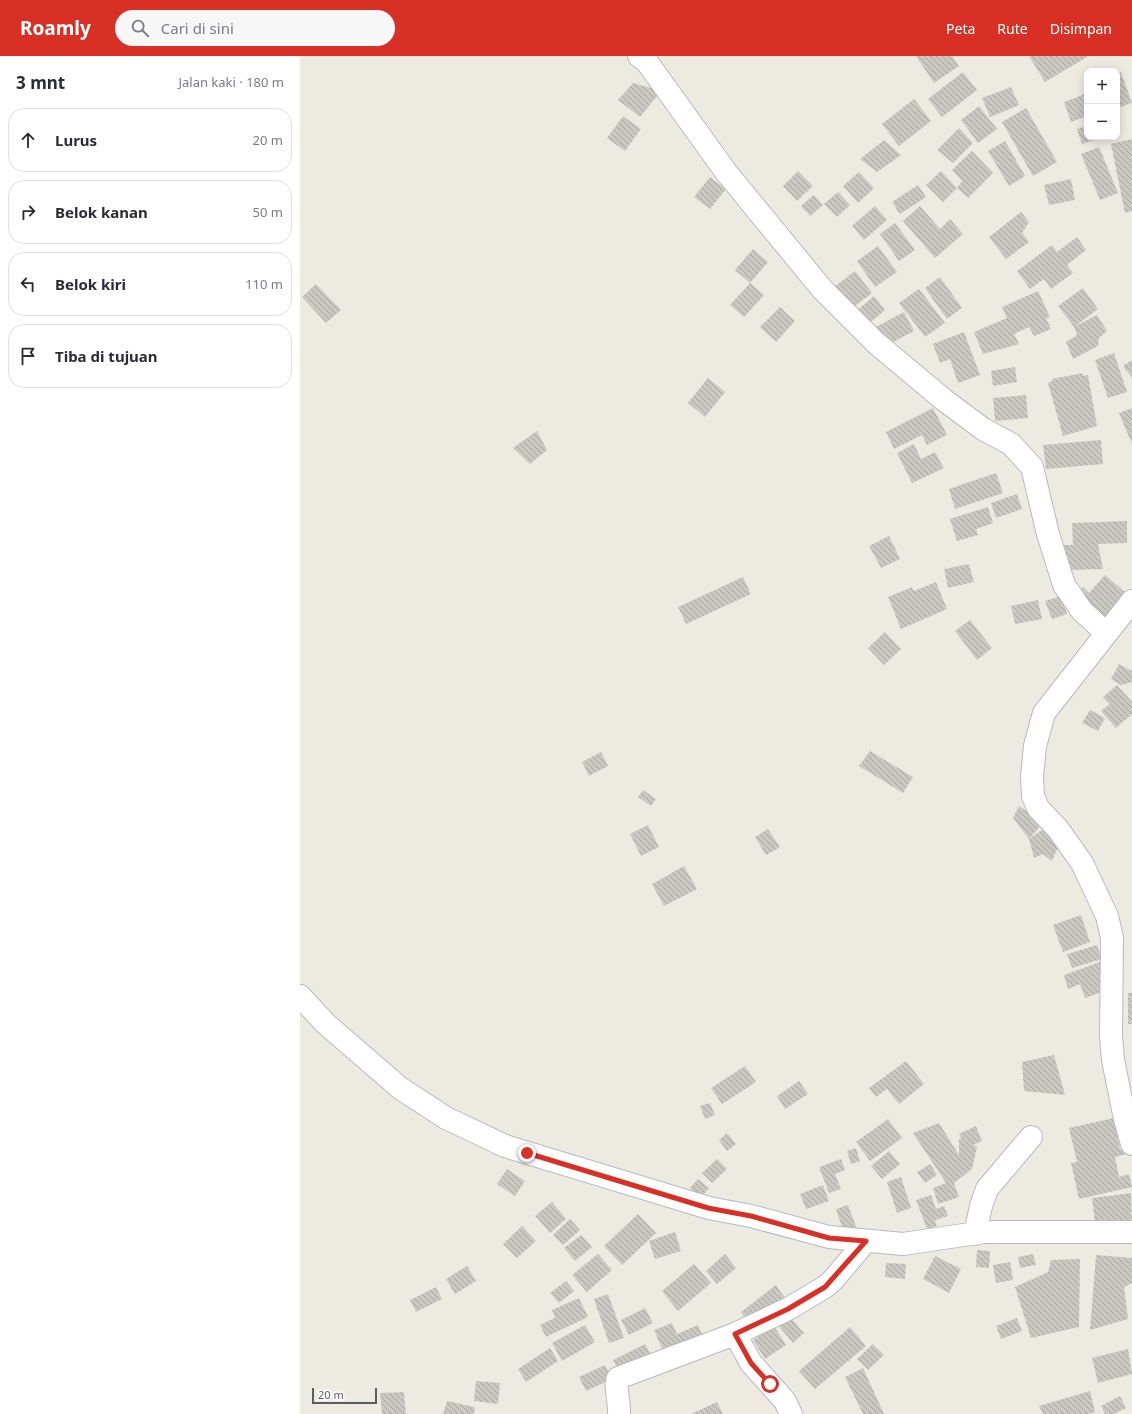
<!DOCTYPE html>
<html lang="id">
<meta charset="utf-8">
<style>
:root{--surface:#fff;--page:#f7f7f7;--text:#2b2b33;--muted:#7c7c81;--line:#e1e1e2;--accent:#d93025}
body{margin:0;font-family:"Noto Sans",sans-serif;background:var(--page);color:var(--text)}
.controls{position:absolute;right:12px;top:12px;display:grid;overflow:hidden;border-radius:8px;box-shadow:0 2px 10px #0003}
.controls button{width:36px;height:36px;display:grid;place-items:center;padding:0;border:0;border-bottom:1px solid var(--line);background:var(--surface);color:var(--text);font:20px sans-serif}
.scale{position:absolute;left:12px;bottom:10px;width:65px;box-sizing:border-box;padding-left:4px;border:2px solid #5a5d63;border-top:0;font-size:11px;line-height:14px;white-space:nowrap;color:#5a5d63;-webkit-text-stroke:3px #fff;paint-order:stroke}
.stop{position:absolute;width:12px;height:12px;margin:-9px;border:3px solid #d93025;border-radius:50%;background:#fff}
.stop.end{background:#d93025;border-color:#fff;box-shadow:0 1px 4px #0008}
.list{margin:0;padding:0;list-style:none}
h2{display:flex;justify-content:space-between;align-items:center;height:52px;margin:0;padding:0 16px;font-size:17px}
h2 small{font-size:13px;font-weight:400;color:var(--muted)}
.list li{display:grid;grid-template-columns:26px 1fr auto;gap:12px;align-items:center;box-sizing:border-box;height:64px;margin:0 8px 8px;padding:0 8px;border:1px solid var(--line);border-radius:16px}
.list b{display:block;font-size:15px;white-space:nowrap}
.list em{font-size:13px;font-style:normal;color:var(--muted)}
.icon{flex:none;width:22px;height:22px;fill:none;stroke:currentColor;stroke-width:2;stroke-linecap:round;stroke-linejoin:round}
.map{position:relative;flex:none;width:832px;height:1358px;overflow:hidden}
header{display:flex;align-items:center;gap:24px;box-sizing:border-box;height:56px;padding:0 20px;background:var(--accent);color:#fff}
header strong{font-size:19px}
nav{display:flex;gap:22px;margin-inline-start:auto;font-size:14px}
.search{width:280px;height:36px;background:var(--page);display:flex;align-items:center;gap:10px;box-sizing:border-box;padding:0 14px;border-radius:22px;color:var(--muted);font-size:15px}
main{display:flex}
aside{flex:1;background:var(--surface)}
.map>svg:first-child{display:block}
</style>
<header>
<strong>Roamly</strong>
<div class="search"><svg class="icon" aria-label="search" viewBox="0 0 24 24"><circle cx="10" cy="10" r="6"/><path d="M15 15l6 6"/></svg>Cari di sini</div>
<nav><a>Peta</a><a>Rute</a><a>Disimpan</a></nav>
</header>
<main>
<aside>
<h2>3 mnt<small>Jalan kaki · 180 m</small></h2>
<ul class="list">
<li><svg class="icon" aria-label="ahead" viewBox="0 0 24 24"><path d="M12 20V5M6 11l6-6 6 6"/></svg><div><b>Lurus</b></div><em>20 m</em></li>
<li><svg class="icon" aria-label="right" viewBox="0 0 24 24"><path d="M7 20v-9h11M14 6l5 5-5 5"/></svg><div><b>Belok kanan</b></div><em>50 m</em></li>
<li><svg class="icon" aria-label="left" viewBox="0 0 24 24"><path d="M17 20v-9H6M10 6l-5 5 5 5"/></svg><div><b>Belok kiri</b></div><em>110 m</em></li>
<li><svg class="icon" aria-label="arrive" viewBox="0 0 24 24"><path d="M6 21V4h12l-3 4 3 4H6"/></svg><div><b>Tiba di tujuan</b></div></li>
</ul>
</aside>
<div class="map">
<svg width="832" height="1358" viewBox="0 0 832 1358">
<defs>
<pattern id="building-back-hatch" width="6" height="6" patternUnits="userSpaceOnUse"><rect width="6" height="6" fill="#cac8c1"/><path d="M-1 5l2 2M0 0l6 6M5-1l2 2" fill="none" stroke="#a7a6a0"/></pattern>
</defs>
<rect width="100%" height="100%" fill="#edebe1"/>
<path fill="url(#building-back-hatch)" d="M616 0H652L659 10 634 27Z
M729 0H787V1L745 26Z
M663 16 677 34 642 61 628 43Z
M821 16 832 47 817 52V17Z
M333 27 361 35 340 61 318 44Z
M711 31 719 49 690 61 682 42Z
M785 38 787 44V60L771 66 764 46Z
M614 43 631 65 599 90 582 68Z
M679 50 697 73 678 87 661 64Z
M726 52 757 106 733 120 702 66Z
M323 60 341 73 325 95 307 82Z
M787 70V81H802L782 88 777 73Z
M659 72 673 87 653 107 637 94Z
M832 83V155L825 157 811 88Z
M584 84 601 99 577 116 560 103Z
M705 85 725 120 709 130 688 95Z
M799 91 818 137 800 144 781 98Z
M672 95 693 117 668 142 657 132 662 125 652 114Z
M498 115 513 130 497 145 483 130Z
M641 115 657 132 643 146 626 129Z
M559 116 574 132 558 147 543 130Z
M410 121 426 133 410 153 394 141Z
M771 123 775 144 749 149 744 129Z
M618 129 626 141 600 158 592 146Z
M538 136 550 149 537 161 524 148Z
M514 139 523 149 510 160 501 150Z
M575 150 587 164 564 184 552 170Z
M620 150 640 173 650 163 663 178 635 202 603 165Z
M721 156 729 166 722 177 729 186 706 203 689 181Z
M595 167 615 194 599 205 580 178Z
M777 181 786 194 767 209 773 217 751 233 744 223 730 233 717 215 752 189 757 196Z
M578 190 597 216 575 231 557 205Z
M453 193 468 206 450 227 435 214Z
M555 215 572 237 551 253 534 231Z
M640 221 662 252 647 263 625 232Z
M450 227 464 239 444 261 430 249Z
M16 228 41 254 26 267 2 241Z
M783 232 798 253 774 271 797 259 807 275 799 282 798 290 773 303 766 286 777 279 774 271 758 250Z
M619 233 645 267 625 281 599 247Z
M738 235 750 261 746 262 751 273 734 280 729 271 714 278 719 288 683 298 674 276 707 262 702 251Z
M574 240 585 254 566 270 554 257Z
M480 251 495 265 476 286 460 271Z
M604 256 614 275 586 290 576 271Z
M664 276 680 319 658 327 650 303 640 307 633 288Z
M814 297 827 336 808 342 795 304Z
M832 304V322L823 310Z
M715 311 717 326 693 330 691 315Z
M783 317V320L788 319 797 370 763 380 748 327 752 325V323Z
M408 322 425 336 405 361 388 347Z
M726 339 728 362 695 365 693 342Z
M633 352 647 379 627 389 622 379 594 393 586 376Z
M832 352V388L819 357Z
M237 375 247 394 230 408 213 392Z
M801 384 803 408 746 413 743 389Z
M614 388 621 403 635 396 644 412 612 427 597 397Z
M696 417 703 437 655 453 649 433Z
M717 438 722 453 696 462 691 447Z
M688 451 693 467 676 473 678 479 657 485 650 463Z
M827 465V487L798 488 803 513 767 514 764 489H773L772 467Z
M589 480 600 503 581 512 569 490Z
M669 508 674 526 648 532 644 513Z
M805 519 827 538 806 561 778 536 783 531 789 537Z
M443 521 451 538 386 568 378 551Z
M636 526 647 553 601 573 588 541 612 531 614 535Z
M761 540 767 558 752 563 745 545Z
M738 544 742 563 715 568 711 550Z
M670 564 692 592 677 604 655 575Z
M585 576 601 593 584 609 568 592Z
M819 608 832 615V626L821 629 811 623Z
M817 629 832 646V658L816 672 801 655 810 648 803 641Z
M790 654 805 662 798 675 782 667Z
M570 695 613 721 603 737 559 710Z
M301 696 308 710 289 720 282 706Z
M343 734 356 743 351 750 338 741Z
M719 750 743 767 729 783 713 762Z
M348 769 359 791 341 800 330 778Z
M468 773 480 791 466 799 455 781Z
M742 774H752L763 779 752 805 743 798 734 802 729 783Z
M384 810 397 833 364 850 352 828Z
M781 859 790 886 763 896 753 869Z
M797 889 802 903 772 912 767 898Z
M800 906 810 933 785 942 780 928 768 933 764 919Z
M828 937H832V968H828Z
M754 999 765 1039 724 1035 722 1006Z
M606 1005 624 1028 599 1048 587 1033 576 1041 569 1032Z
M445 1010 456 1026 422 1048 411 1032Z
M499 1025 508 1038 485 1053 477 1040Z
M410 1047 415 1059 405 1063 400 1050Z
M814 1062 820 1093 825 1091 827 1098 815 1101 819 1121 829 1118 832 1131 779 1143 771 1107 777 1106 769 1072Z
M588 1063 602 1082 570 1105 556 1086Z
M639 1067 659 1099V1082L662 1083 659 1078 676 1070 682 1085 673 1089 677 1091 672 1113 654 1127 659 1141 638 1148 633 1132 646 1127 613 1077Z
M427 1077 436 1088 427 1095 419 1084Z
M556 1092 560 1105 551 1108 547 1095Z
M589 1095 600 1108 582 1123 571 1110Z
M417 1103 427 1113 412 1127 402 1117Z
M541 1103 545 1114 535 1118 541 1133 529 1137 519 1111Z
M630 1108 637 1119 625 1127 617 1116Z
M207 1113 225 1125 215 1140 197 1128Z
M601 1121 611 1152 597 1157 587 1126Z
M398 1123 409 1132 400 1142 390 1132Z
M523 1129 529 1145 506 1153 500 1138Z
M831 1137 832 1173 795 1167 792 1142Z
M631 1139 636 1153 644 1150 648 1160 635 1164 637 1170 627 1173 616 1144Z
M252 1146 266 1163 250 1177 235 1160Z
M548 1149 558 1176 545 1180 536 1153Z
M338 1158 356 1177 322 1209 304 1190Z
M270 1163 280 1174 263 1189 253 1179Z
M222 1170 236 1185 217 1202 203 1188Z
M375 1176 381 1195 355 1203 349 1185Z
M281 1179 292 1191 275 1205 264 1192Z
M677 1194 690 1195 689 1212 676 1211Z
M298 1198 312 1214 287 1236 272 1219Z
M425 1198 436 1212 417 1228 406 1215Z
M733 1198 736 1209 720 1212 718 1201Z
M796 1199 832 1202V1227L824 1231 828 1263 790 1274Z
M635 1200 661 1213 649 1237 623 1223Z
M780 1203 779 1271 731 1282 715 1231 748 1216 751 1204Z
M710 1206 713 1224 696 1227 693 1209Z
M586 1207 606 1208 605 1223 585 1221Z
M394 1208 411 1227 378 1255 362 1235Z
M167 1210 176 1225 155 1238 146 1223Z
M266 1225 274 1235 259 1247 250 1237Z
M476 1229 485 1242 450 1268 441 1256Z
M136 1231 142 1243 116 1256 110 1244Z
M308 1238 324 1282 309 1287 294 1243Z
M279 1242 288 1261 246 1281 240 1269 255 1262 252 1254Z
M345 1252 353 1267 329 1279 321 1264Z
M488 1259 504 1277 493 1287 477 1268Z
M717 1262 722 1275 701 1283 696 1270Z
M372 1267 377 1278 398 1269 404 1282 365 1299 354 1274Z
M285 1269 295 1286 262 1305 252 1287Z
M474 1270 486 1289 465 1303 453 1284Z
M550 1271 566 1290 515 1333 499 1315Z
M345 1288 351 1299 319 1316 313 1304Z
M573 1288 584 1299 568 1314 557 1303Z
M250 1292 258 1305 226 1326 218 1313Z
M828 1293 832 1318 798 1327 792 1302Z
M305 1309 312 1323 286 1335 279 1321Z
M563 1312 584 1358H563L545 1321Z
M176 1325 200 1327 198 1348 174 1345Z
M790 1335 795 1356 788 1358H743L739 1350Z
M104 1336 106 1358H82L80 1337Z
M820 1340 826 1352 814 1358H805L801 1350Z
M147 1345 175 1351 174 1358H143Z
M417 1346 423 1358H391Z"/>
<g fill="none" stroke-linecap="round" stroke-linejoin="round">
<defs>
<path id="street" d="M339 0 347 6 426 116 522 233 576 287 644 344 683 373 711 388 732 411 748 478 764 529 782 555 806 577
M832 545 744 657 735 690 732 721 733 740 738 752 758 773 782 807 807 860 812 882 811 980 813 1004 825 1063 832 1088
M0 940 26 968 100 1032 146 1062 205 1090 409 1152 451 1160 529 1181 603 1188 684 1176H832
M675 1178 681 1150 687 1133 731 1081
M435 1278 451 1307 485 1345 491 1358
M319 1358C320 1348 314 1328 318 1322L435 1278 488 1253 525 1231 533 1224 566 1185"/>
</defs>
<use href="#street" stroke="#b7b9be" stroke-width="24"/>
<use href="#street" stroke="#fff" stroke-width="22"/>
</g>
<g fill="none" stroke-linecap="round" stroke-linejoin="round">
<path stroke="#d93025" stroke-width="5" d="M227 1097 408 1152 451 1160 529 1182 566 1185 525 1231 488 1253 435 1278 451 1307 470 1328"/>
</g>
</svg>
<div class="controls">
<button>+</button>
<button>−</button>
</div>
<div class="scale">20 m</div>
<div class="stop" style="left:470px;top:1328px"></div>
<div class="stop end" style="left:227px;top:1097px"></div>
</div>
</main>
